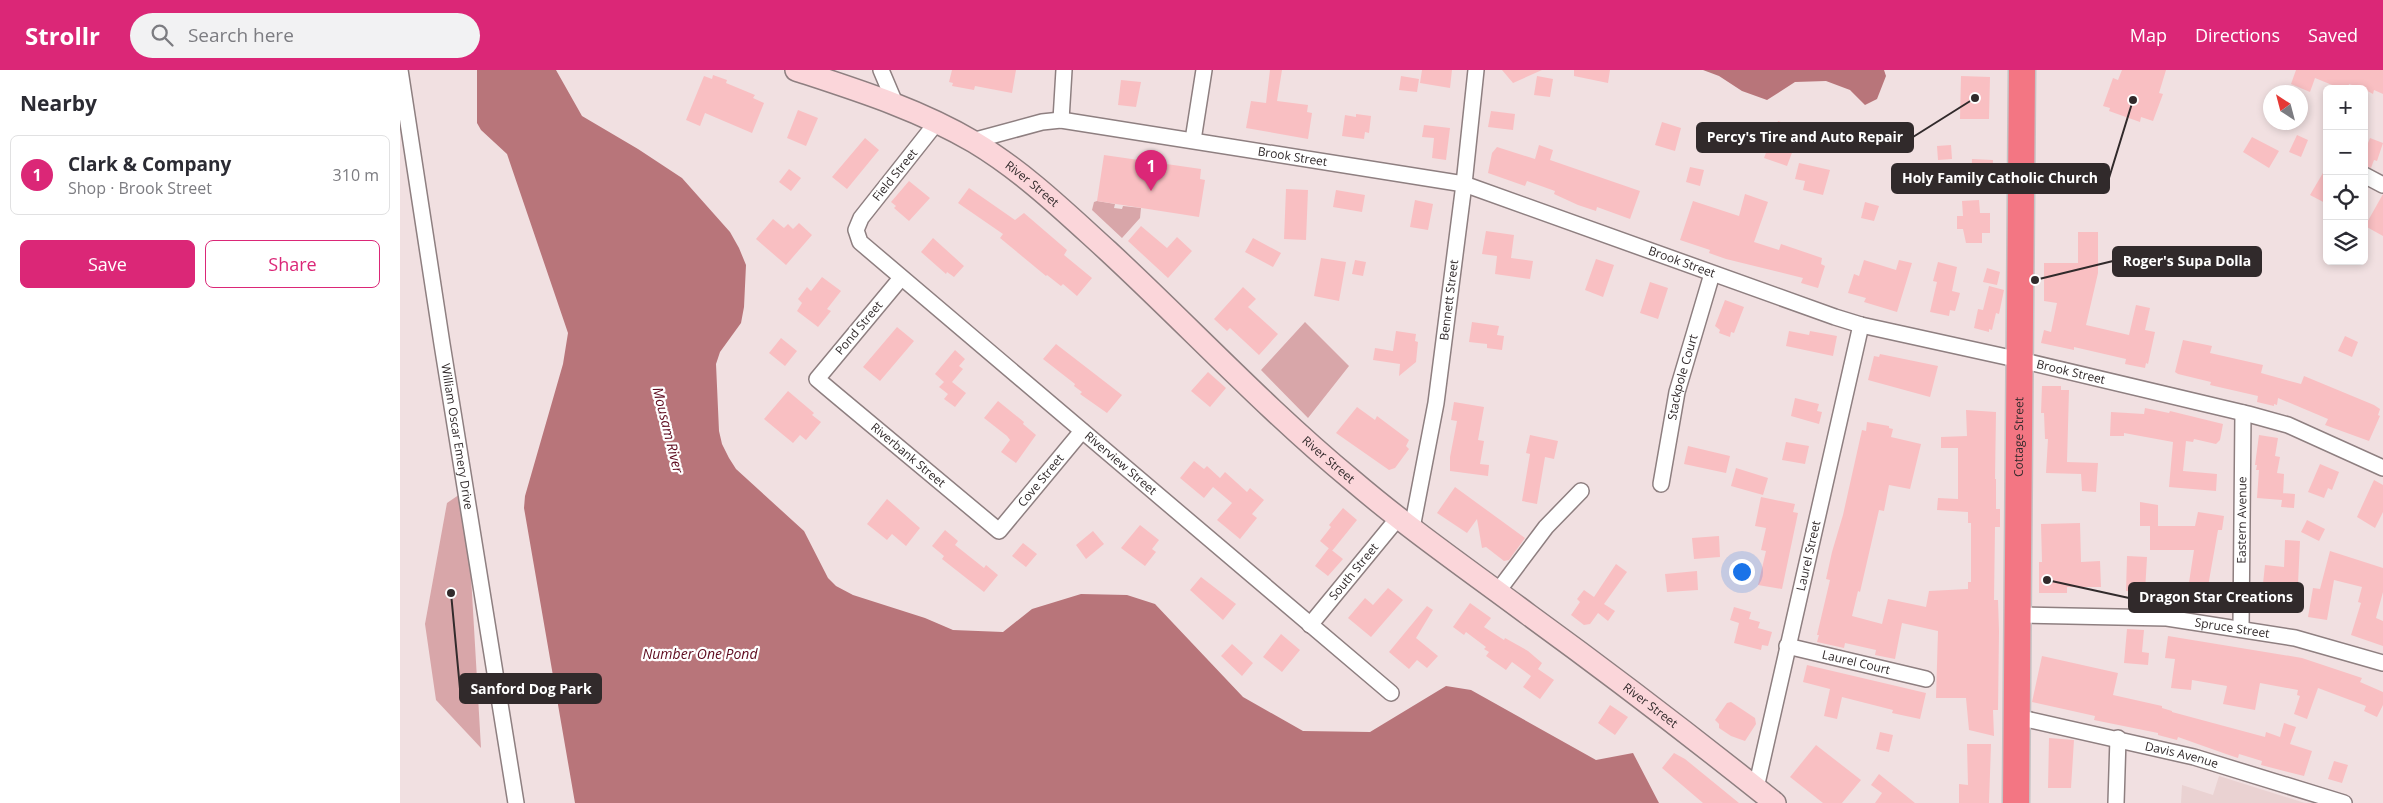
<!DOCTYPE html>
<meta charset="utf-8">
<style>
:root{--surface:#fff;--page:#f2f2f3;--text:#2b2b33;--muted:#7c7c81;--line:#e1e1e2;--accent:#db2777}
body{margin:0;font-family:"Open Sans",sans-serif;background:var(--page);color:var(--text)}
.controls{position:absolute;right:15px;top:15px;display:grid;overflow:hidden;border-radius:8px;box-shadow:0 2px 8px #0003}
.controls button{width:45px;height:45px;display:grid;place-items:center;padding:0;border:0;border-bottom:1px solid var(--line);background:var(--surface);color:var(--text);font:25px sans-serif}
.compass{position:absolute;left:1863px;top:15px;width:45px;height:45px;border-radius:50%;background:var(--surface);box-shadow:0 2px 8px #0003;rotate:324deg}
.you{position:absolute;left:1341px;top:501px;width:18px;height:18px;margin:-12px;border:4px solid #fff;border-radius:50%;background:#1a73e8;box-shadow:0 0 0 8px #1a73e833}
.badge{display:grid;place-items:center;width:32px;height:32px;border-radius:50%;background:var(--accent);color:#fff;font-size:16px;font-weight:700}
.pin{position:absolute;translate:-50% -41px;filter:drop-shadow(0 1px 2px #0008)}
.pin::after{content:'';position:absolute;top:26px;width:18px;height:15px;background:inherit;clip-path:polygon(0 0,100% 0,50% 100%)}
.list{margin:0;padding:0;list-style:none}
h2{display:flex;justify-content:space-between;align-items:center;height:65px;margin:0;padding:0 20px;font-size:21px}
h2 small{font-size:16px;font-weight:400;color:var(--muted)}
.list li{display:grid;grid-template-columns:32px 1fr auto;gap:15px;align-items:center;box-sizing:border-box;height:80px;margin:0 10px 10px;padding:0 10px;border:1px solid var(--line);border-radius:8px}
.list b{display:block;font-size:19px;white-space:nowrap}
.list p{margin:0;font-size:16px;white-space:nowrap;color:var(--muted)}
.list em{font-size:16px;font-style:normal;color:var(--muted)}
.actions{display:flex;gap:10px;padding:15px 20px}
.actions a{flex:1;padding:11px 0;border:1px solid var(--accent);border-radius:8px;text-align:center;font-size:18px;color:var(--accent)}
.actions .main{background:var(--accent);color:#fff}
.icon{flex:none;width:28px;height:28px;fill:none;stroke:currentColor;stroke-width:2;stroke-linecap:round;stroke-linejoin:round}
.map{position:relative;flex:none;width:1983px;height:733px;overflow:hidden}
header{display:flex;align-items:center;gap:30px;box-sizing:border-box;height:70px;padding:0 25px;background:var(--accent);color:#fff}
header strong{font-size:24px}
nav{display:flex;gap:28px;margin-inline-start:auto;font-size:18px}
.search{width:350px;height:45px;background:var(--page);display:flex;align-items:center;gap:12px;box-sizing:border-box;padding:0 18px;border-radius:28px;color:var(--muted);font-size:19px}
main{display:flex}
aside{flex:1;background:var(--surface)}
.map>svg:first-child{display:block}
</style>
<header>
<strong>Strollr</strong>
<div class="search"><svg class="icon" aria-label="search" viewBox="0 0 24 24"><circle cx="10" cy="10" r="6"/><path d="M15 15l6 6"/></svg>Search here</div>
<nav><a>Map</a><a>Directions</a><a>Saved</a></nav>
</header>
<main>
<aside>
<h2>Nearby<small></small></h2>
<ul class="list">
<li><span class="badge">1</span><div><b>Clark &amp; Company</b><p>Shop · Brook Street</p></div><em>310 m</em></li>
</ul>
<div class="actions"><a class="main">Save</a><a>Share</a></div>
</aside>
<div class="map">
<svg width="1983" height="733" viewBox="0 0 1983 733">
<rect width="100%" height="100%" fill="#f1e0e1"/>
<path fill="#ead2d2" d="M1819 706 1905 733H1781L1782 715 1813 725Z"/>
<path fill="#d8a6a9" d="M697 131 715 134 714 138 722 139 723 136 741 138 740 148 722 168 692 140 694 132Z
M905 252 949 296 908 348 861 300Z
M66 420 81 678 36 630 25 554 47 433Z"/>
<path fill="#b8757a" d="M77 0H156L182 46 238 79 282 108 330 162 339 178 346 195 344 237 341 253 320 282 316 294 319 361 322 374 329 388 336 399 404 461 428 508 436 516 453 525 525 548 553 560 603 562 632 539 681 524 727 525 755 534 843 627 903 661 970 662 1046 616 1071 620 1196 690 1233 683 1259 733H175L124 438 125 426 163 294 168 263 107 84 81 60 77 53Z
M1303 0H1484L1486 6 1477 29 1465 35 1450 20 1426 11 1395 12 1367 30 1342 21 1319 6Z"/>
<path fill="#f9bfc2" d="M552 0H616L612 23 575 16 574 20 552 16 553 13 549 12Z
M870 0H882L877 31 908 35 907 42 912 43 908 69 846 58 851 31 866 33Z
M1022 0H1052L1050 18 1020 13Z
M1102 0H1142L1113 13Z
M1174 0H1210L1208 13 1174 6Z
M1722 0H1766L1759 23 1763 24 1753 51 1741 47 1740 52 1709 41 1710 38 1703 36 1713 8 1718 10Z
M1896 0H1983V24L1974 20 1973 24 1964 19 1949 14 1948 19H1942L1915 8 1910 22 1891 14Z
M313 5 327 10 326 13 355 25 353 28 364 33 352 63 305 43 300 56 286 50 304 6 312 9Z
M1001 6 1019 9 1017 22 999 20Z
M1137 6 1153 9 1150 27 1134 25Z
M1561 6 1590 7 1589 49H1560Z
M721 10 741 12 736 37 718 35Z
M398 40 418 48 406 76 387 68Z
M1091 41 1115 44 1113 60 1088 57Z
M956 44 971 46 969 63 965 62 964 69 942 66 945 45 956 47Z
M1378 51 1401 59 1387 96 1364 88Z
M1262 52 1281 58 1275 81 1255 75Z
M1024 55 1050 58 1046 90 1032 88 1034 68 1022 67Z
M1897 65 1908 70 1901 87 1889 82Z
M1852 67 1879 81 1869 98 1843 82Z
M465 68 479 80 447 119 432 107Z
M1970 68 1983 73 1977 91 1974 90 1971 98 1964 96V83Z
M1139 75 1153 80 1150 90 1240 121 1230 149 1197 137 1196 141 1178 135 1154 124 1155 121 1127 111 1125 116 1088 103 1092 83 1097 77 1135 89Z
M1551 75 1552 89 1538 90 1537 76Z
M704 85 801 99 800 109 805 110 799 147 697 131Z
M1572 89 1593 90 1592 115 1571 114Z
M1399 93 1430 100 1423 125 1403 120 1405 111 1395 109Z
M1927 96V134L1910 125Z
M1290 97 1304 100 1300 116 1286 112Z
M389 99 401 108 391 121 379 112Z
M509 111 530 128 509 151 494 138 496 136 491 132Z
M569 118 615 150 624 143 667 180 664 185 692 208 677 226 663 214 661 216 647 205 646 206 600 168 603 164 558 133Z
M886 119 908 120 906 170 884 169Z
M936 120 965 125 962 142 933 137Z
M1345 124 1368 132 1354 172 1379 180 1381 174 1422 188 1421 194 1425 196 1418 218 1401 213 1403 208 1326 189 1309 183 1310 180 1280 170 1293 131 1339 146Z
M1983 124V166L1965 156Z
M1015 130 1033 134 1028 160 1010 157Z
M1579 130 1580 143H1590V163H1582V173H1566L1563 159H1557V146H1563L1562 131Z
M1465 132 1479 136 1474 151 1461 148Z
M373 149 384 158 388 154 393 159 399 153 412 165 386 195 356 169Z
M741 156 767 178 777 167 792 181 768 208 728 171Z
M1086 161 1114 165 1111 188 1133 191 1130 209 1095 204 1097 186 1082 184Z
M1678 162H1698V203L1686 255 1729 265 1736 235 1750 238 1745 260 1755 262 1748 294 1746 293 1745 298 1725 294 1726 289 1674 277V280L1641 273 1644 260 1651 262 1657 233 1644 231V193H1678Z
M533 168 564 196 554 207 547 202 546 204 521 182Z
M853 168 881 183 873 197 845 182Z
M921 188 946 192 939 231 914 226Z
M1196 189 1214 195 1203 227 1185 220Z
M955 190 966 192 963 206 952 204Z
M1464 190 1496 200 1499 190 1512 193 1497 242 1464 232 1466 228 1448 223 1454 204 1459 206Z
M1538 192 1557 197 1552 221 1560 223 1555 241 1550 240 1549 246 1530 242 1537 212 1533 211Z
M1587 198 1600 202 1597 215 1583 212Z
M422 207 441 221 427 239 431 241 418 257 397 241 402 233 398 229 407 217 411 221Z
M1250 212 1268 218 1258 249 1240 243Z
M1589 216 1604 220 1599 244 1596 243 1592 260 1589 259V262L1574 258 1578 239 1583 240Z
M843 217 856 229 848 237 878 264 859 285 830 258 827 261 814 249Z
M1325 230 1344 237 1334 263 1331 262 1330 267 1319 263 1320 260 1315 256Z
M1072 252 1099 256 1097 265 1104 266 1102 280 1087 278V274L1069 272Z
M497 257 514 271 480 311 463 297Z
M996 261 1016 264 1015 271 1018 272 1016 292 999 306 1000 294 973 290 975 278 993 281Z
M1389 261 1409 265 1410 261 1437 266 1433 286 1386 276Z
M1945 266 1958 272 1952 287 1938 281Z
M381 268 397 281 385 296 369 283Z
M1783 270 1812 276 1810 283 1863 295 1861 303 1901 314 1904 306 1974 335 1980 339 1978 345 1980 346 1969 371 1925 355 1928 349 1878 328 1877 335 1874 334V336L1857 332 1858 326 1810 315 1811 312 1778 304 1775 302Z
M656 274 722 325 707 343 680 324 682 322 674 316 675 314 643 289Z
M555 280 565 289 559 296 563 299 552 312 566 323 555 337 544 329 548 324 539 317 544 312 535 304Z
M1480 284 1538 296 1530 327 1468 310 1474 286 1479 287Z
M808 302 826 318 810 337 791 321Z
M1642 316H1661V320H1669L1667 392 1698 393 1696 422 1682 421 1681 404 1646 403 1648 369H1645L1644 343H1641Z
M388 321 414 343 412 345 421 352 406 370 400 365 393 373 364 349Z
M1395 328 1419 334 1417 341 1422 342 1419 354 1391 346Z
M598 331 624 352 623 354 636 365 616 393 601 382 610 370 607 366 584 348Z
M1054 332 1084 337 1078 370 1084 371 1080 394 1089 395 1088 406 1050 401V387L1057 351 1051 350Z
M957 337 975 350 977 346 1009 370 1006 376 1009 379 995 398 989 400 936 363Z
M1745 338 1769 343 1770 341 1823 354 1820 370 1816 374 1794 369 1793 372 1786 371 1783 401 1817 404 1816 421 1769 417 1773 372 1724 363V366H1710L1711 342 1744 344Z
M1566 340 1596 342 1595 409H1596V439H1600V457H1595L1594 530H1598L1599 561 1598 640H1593L1594 666 1569 660 1566 628H1536L1538 561 1502 553 1495 589 1475 585 1476 580 1445 573 1444 578 1417 572 1419 565H1417L1430 510 1426 509 1432 482 1443 445 1462 360 1466 361 1467 352 1489 356V358L1493 359 1491 367 1521 374 1510 419 1489 415 1484 441 1479 440 1460 522 1458 521 1452 546 1482 554 1488 529 1526 537 1529 521 1568 519V512H1571V453H1568V442L1537 440 1538 428 1558 429V378H1541V367L1567 366Z
M1130 365 1158 371 1154 389 1145 387 1137 434 1122 431 1130 384 1126 383Z
M1859 365 1878 368 1875 386 1880 387 1877 403 1884 404 1883 425V423L1895 424 1894 438 1881 437 1882 430 1857 428 1859 400H1856L1857 395H1855Z
M1386 372 1409 376 1405 394 1382 390Z
M1288 376 1330 386 1326 403 1284 394Z
M794 391 804 399 807 396 820 408 825 402 847 422 850 418 864 430 852 444 857 448 840 469 817 450 832 433 813 417 804 428 780 408Z
M1920 394 1939 402 1932 420 1928 418 1924 428 1908 422Z
M1336 398 1368 408 1363 425 1331 416Z
M1974 410 1983 415V442L1975 458 1957 447Z
M1055 417 1125 468 1109 490 1104 491 1086 477 1082 478 1077 449 1067 463 1037 443Z
M1361 427 1395 434 1393 442 1398 443 1382 519 1358 515 1366 481 1361 480 1366 458 1355 456Z
M487 429 520 458 506 476 492 464 487 470 467 454Z
M1740 432 1758 435V456H1795L1798 442 1824 446 1822 460H1818L1807 522 1788 519 1794 480H1750V456H1740Z
M943 438 957 450 932 481 920 471 931 457 929 455Z
M1907 450 1925 459 1919 471 1901 462Z
M1680 453 1681 492 1700 491 1701 517H1667V523H1639V492H1642L1641 454Z
M740 455 759 470 752 479 756 482 745 496 721 478Z
M545 460 558 471 555 475 584 498 586 495 598 505 584 522 542 489 544 486 532 476Z
M693 461 704 474 686 489 676 475Z
M1319 466 1320 487 1294 489 1292 468Z
M1885 470 1900 471 1898 514 1881 512 1879 534 1861 532 1865 495 1884 497Z
M623 473 637 484 626 497 612 486Z
M929 478 943 489 928 506 915 496Z
M1930 481 1983 498V522L1976 548 1983 551V576L1951 565 1961 533 1958 532 1962 517 1934 510 1927 550 1908 547 1913 518 1920 519Z
M1727 486 1747 487 1745 522 1726 521Z
M1216 494 1227 502 1204 534 1215 541 1208 551 1198 543 1190 554 1184 555 1171 545 1180 532 1177 529 1184 520 1194 527Z
M1297 501 1298 520 1267 522 1265 504Z
M801 507 836 534 823 550 790 520Z
M988 518 1003 530 971 567 948 548 965 528 973 535Z
M1070 533 1091 548 1084 557 1104 570 1105 568 1128 581 1142 593 1138 599 1154 610 1140 629 1123 617 1131 606 1112 592 1106 600 1086 586 1089 582 1084 579 1086 577 1066 562 1064 565 1053 557Z
M1027 536 1033 540 1016 568 1038 586 1027 598 1017 590 1009 599 989 582Z
M1334 537 1351 542 1349 549 1360 552 1358 558 1372 562 1368 576 1362 575 1361 580 1334 573 1339 553 1330 550Z
M1727 559 1744 560 1742 582 1749 583 1748 595 1724 593Z
M881 564 900 580 882 602 863 587Z
M1768 566 1902 588 1962 608 1960 612 1983 622V635L1977 647 1964 641 1966 636 1918 618 1907 649 1894 644 1900 626 1897 625 1898 620 1860 613 1855 640 1823 634 1827 616 1792 610 1791 620 1771 618 1775 589 1765 588Z
M832 574 853 593 842 606 821 586Z
M1642 586 1718 603 1713 625 1762 636V638L1772 641V642L1865 667 1866 662 1880 667 1884 653 1896 657 1890 674 1912 681 1904 706 1861 695 1862 691 1839 684 1838 688 1826 684 1778 667 1777 670 1758 665V663L1694 650 1695 646 1632 632Z
M1407 595 1526 623 1520 649 1492 643 1493 640 1442 627 1437 649 1424 646 1430 619 1403 612Z
M1331 632 1355 648 1356 654 1345 671 1331 666 1319 658V654L1315 650 1327 633Z
M1210 635 1228 647 1215 665 1198 653Z
M1480 662 1493 665 1489 682 1476 679Z
M1649 668 1674 670 1671 718H1648Z
M1567 674H1591L1589 733H1559V714L1568 715Z
M1416 675 1461 710 1442 733H1423L1390 707Z
M1274 683 1285 689 1339 733H1303L1262 698Z
M1934 691 1948 695 1942 713 1928 709Z
M1479 704 1515 733H1475L1482 723 1471 715Z"/>
<g fill="none" stroke-linecap="round" stroke-linejoin="round">
<defs>
<g id="street">
<path id="s1" d="M0 0 42 274 116 733"/>
<path d="M481 0 495 33"/>
<path d="M661 50 664 0"/>
<path id="s2" d="M537 52 461 148 456 160 460 172 991 623"/>
<path d="M793 70 804 0"/>
<path id="s3" d="M572 71 642 52 661 50 1064 114 1435 247 1461 255 1620 290 1848 344 1888 355 1983 398"/>
<path d="M1964 105 1983 115"/>
<path id="s4" d="M501 208 417 309 436 325 599 461 682 361"/>
<path id="s5" d="M1261 414 1277 322 1312 204"/>
<path id="s6" d="M1012 458 1036 333 1064 114 1076 0"/>
<path d="M1098 521 1146 457 1181 421"/>
<path id="s7" d="M1617 545 1767 548 1895 568 1983 593"/>
<path id="s8" d="M910 555 998 448"/>
<path id="s9" d="M1841 558 1843 343"/>
<path id="s10" d="M1387 576 1526 609"/>
<path id="s11" d="M1617 647 1794 687 1944 733"/>
<path id="s12" d="M1356 718 1461 255"/>
<path d="M1716 733 1718 668"/>
</g>
<g id="secondary">
<path id="s13" d="M396 0C457 20 518 39 574 72 624 102 665 142 708 181 790 257 866 339 952 410 1008 458 1070 501 1129 545 1213 606 1295 669 1375 733"/>
</g>
<g id="highway">
<path id="s14" d="M1616 733 1622 0"/>
</g>
</defs>
<use href="#street" stroke="#8e7f80" stroke-width="18"/>
<use href="#secondary" stroke="#8e7f80" stroke-width="24"/>
<use href="#highway" stroke="#c5c3c4" stroke-width="29"/>
<use href="#street" stroke="#fff" stroke-width="15"/>
<use href="#secondary" stroke="#fbd6da" stroke-width="21"/>
<use href="#highway" stroke="#f37683" stroke-width="26"/>
</g>
<g text-anchor="middle" stroke-width="4.5" stroke-linejoin="round" paint-order="stroke">
<g font-size="12" fill="#312a2b" stroke="#fff">
<text dy="4" stroke="none"><textPath href="#s3" startOffset="326">Brook Street</textPath></text>
<text transform="translate(495 105) rotate(-51)" y="4">Field Street</text>
<text dy="4" stroke="none"><textPath href="#s13" startOffset="264">River Street</textPath></text>
<text dy="4" stroke="none"><textPath href="#s3" startOffset="731">Brook Street</textPath></text>
<text dy="4" stroke="none"><textPath href="#s6" startOffset="231">Bennett Street</textPath></text>
<text transform="translate(459 258) rotate(-50)" y="4">Pond Street</text>
<text dy="4" stroke="none"><textPath href="#s3" startOffset="1136">Brook Street</textPath></text>
<text dy="4" stroke="none"><textPath href="#s5" startOffset="109">Stackpole Court</textPath></text>
<text dy="4" stroke="none"><textPath href="#s14" startOffset="366">Cottage Street</textPath></text>
<text dy="4" stroke="none"><textPath href="#s1" startOffset="371">William Oscar Emery Drive</textPath></text>
<text dy="4" stroke="none"><textPath href="#s4" startOffset="250">Riverbank Street</textPath></text>
<text dy="4" stroke="none"><textPath href="#s13" startOffset="669">River Street</textPath></text>
<text dy="4" stroke="none"><textPath href="#s2" startOffset="490">Riverview Street</textPath></text>
<text dy="4" stroke="none"><textPath href="#s4" startOffset="434">Cove Street</textPath></text>
<text dy="4" stroke="none"><textPath href="#s9" startOffset="108">Eastern Avenue</textPath></text>
<text dy="4" stroke="none"><textPath href="#s12" startOffset="238">Laurel Street</textPath></text>
<text dy="4" stroke="none"><textPath href="#s8" startOffset="69">South Street</textPath></text>
<text dy="4" stroke="none"><textPath href="#s7" startOffset="216">Spruce Street</textPath></text>
<text dy="4" stroke="none"><textPath href="#s10" startOffset="71">Laurel Court</textPath></text>
<text dy="4" stroke="none"><textPath href="#s13" startOffset="1074">River Street</textPath></text>
<text dy="4" stroke="none"><textPath href="#s11" startOffset="169">Davis Avenue</textPath></text>
</g>
<g font-size="14" font-style="italic" fill="#5d091d" stroke="#fff">
<text transform="translate(268 360) rotate(76)" y="5">Mousam River</text>
<text x="300" y="589">Number One Pond</text>
</g>
</g>
<path fill="none" stroke="#312a2b" stroke-width="2" d="M1575 28L1513 67M1733 30L1709 108M1635 210L1713 191M1647 510L1729 528M51 523L60 619"/>
<g fill="#312a2b" stroke="#fff" stroke-width="2">
<circle cx="1575" cy="28" r="5"/>
<circle cx="1733" cy="30" r="5"/>
<circle cx="1635" cy="210" r="5"/>
<circle cx="1647" cy="510" r="5"/>
<circle cx="51" cy="523" r="5"/>
</g>
<g fill="#312a2b" stroke="#312a2b" stroke-width="2">
<rect x="1297" y="53" width="216" height="29" rx="5"/>
<rect x="1492" y="94" width="217" height="29" rx="5"/>
<rect x="1713" y="177" width="148" height="29" rx="5"/>
<rect x="1729" y="513" width="174" height="29" rx="5"/>
<rect x="60" y="604" width="141" height="29" rx="5"/>
</g>
<g font-size="14" text-anchor="middle" font-weight="bold" fill="#fff">
<text x="1405" y="72">Percy's Tire and Auto Repair</text>
<text x="1600" y="113">Holy Family Catholic Church</text>
<text x="1787" y="196">Roger's Supa Dolla</text>
<text x="1816" y="532">Dragon Star Creations</text>
<text x="131" y="624">Sanford Dog Park</text>
</g>
</svg>
<div class="controls">
<button>+</button>
<button>−</button>
<button><svg class="icon" aria-label="locate" viewBox="0 0 24 24"><circle cx="12" cy="12" r="6"/><path d="M12 2v4M12 18v4M2 12h4M18 12h4"/></svg></button>
<button><svg class="icon" aria-label="layers" viewBox="0 0 24 24"><path d="M12 4l9 5-9 5-9-5zM3 14l9 5 9-5"/></svg></button>
</div>
<svg class="compass" viewBox="-18 -18 36 36"><path d="M0-13l5 13h-10z" fill="#e53935"/><path d="M0 13l5-13h-10z" fill="#7c7c81"/></svg>
<div class="you"></div>
<div class="pin badge" style="left:751px;top:121px">1</div>
</div>
</main>
